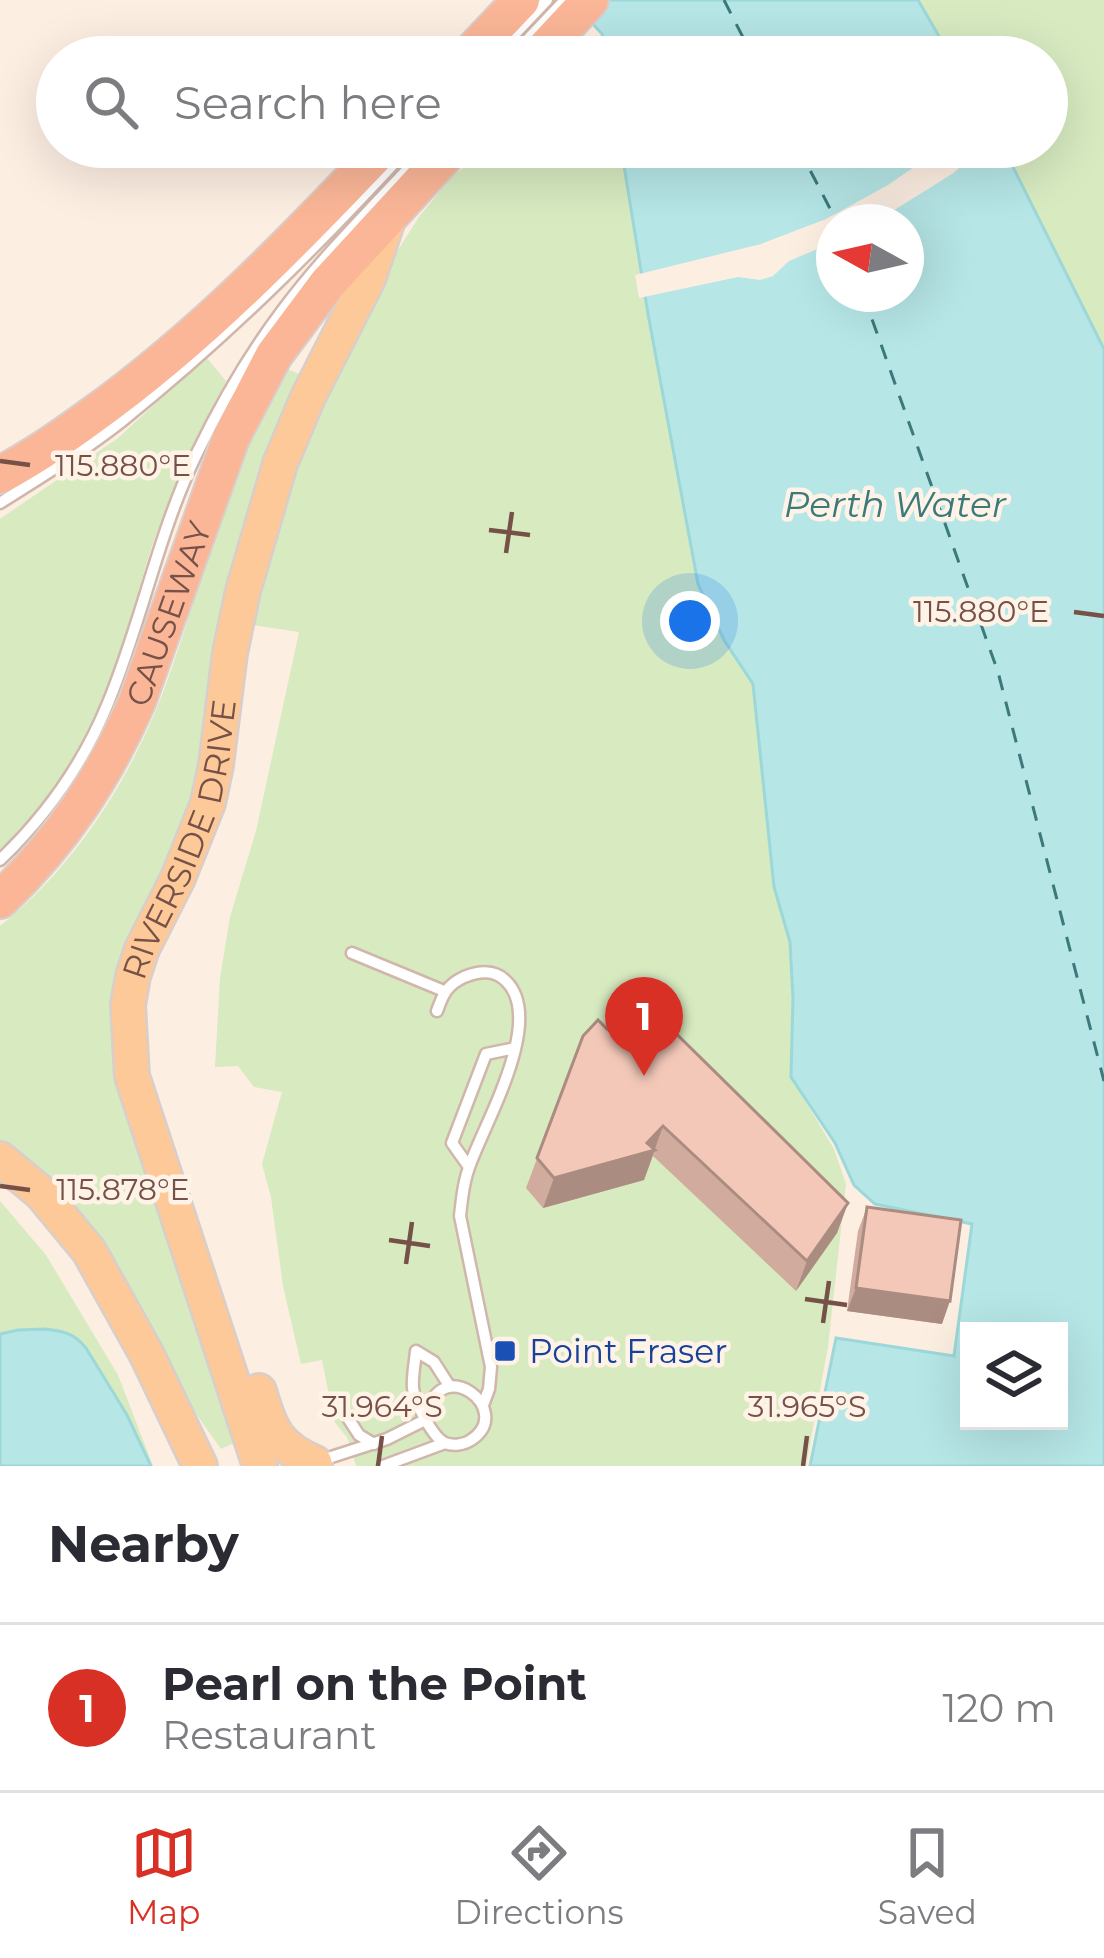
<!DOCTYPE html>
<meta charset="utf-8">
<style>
:root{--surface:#fff;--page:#f2f2f3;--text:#2b2b33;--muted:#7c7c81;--line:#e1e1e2;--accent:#d93025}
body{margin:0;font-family:Montserrat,sans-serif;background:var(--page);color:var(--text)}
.controls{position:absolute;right:36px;bottom:36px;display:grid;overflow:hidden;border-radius:0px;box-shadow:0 12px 48px #0002}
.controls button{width:108px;height:108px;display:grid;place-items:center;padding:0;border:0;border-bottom:3px solid var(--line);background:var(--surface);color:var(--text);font:60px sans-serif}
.compass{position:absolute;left:816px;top:204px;width:108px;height:108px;border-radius:50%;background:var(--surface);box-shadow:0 12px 48px #0002;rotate:278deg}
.you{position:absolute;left:690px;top:621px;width:42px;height:42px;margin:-30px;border:9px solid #fff;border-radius:50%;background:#1a73e8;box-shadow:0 0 0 18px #1a73e833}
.badge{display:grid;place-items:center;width:78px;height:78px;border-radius:50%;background:var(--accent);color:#fff;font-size:39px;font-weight:700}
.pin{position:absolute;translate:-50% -99px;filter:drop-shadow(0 3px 6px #0008)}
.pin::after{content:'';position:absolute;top:63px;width:42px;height:36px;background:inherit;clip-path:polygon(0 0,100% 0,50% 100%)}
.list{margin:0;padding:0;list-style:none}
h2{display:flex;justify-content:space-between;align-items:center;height:156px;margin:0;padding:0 48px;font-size:51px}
h2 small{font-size:39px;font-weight:400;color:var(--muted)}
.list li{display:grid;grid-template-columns:78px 1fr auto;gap:36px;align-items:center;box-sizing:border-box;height:168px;padding:0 48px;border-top:3px solid var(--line)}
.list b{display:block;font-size:45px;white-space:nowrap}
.list p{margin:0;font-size:39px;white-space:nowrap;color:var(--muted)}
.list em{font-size:39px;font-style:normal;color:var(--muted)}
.icon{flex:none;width:66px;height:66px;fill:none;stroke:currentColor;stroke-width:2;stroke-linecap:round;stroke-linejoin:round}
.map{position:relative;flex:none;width:1104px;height:1466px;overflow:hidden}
.search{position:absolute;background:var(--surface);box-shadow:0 12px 48px #0002;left:36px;right:36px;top:36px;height:132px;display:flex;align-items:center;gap:30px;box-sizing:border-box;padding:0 42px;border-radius:66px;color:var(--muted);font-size:45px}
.sheet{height:324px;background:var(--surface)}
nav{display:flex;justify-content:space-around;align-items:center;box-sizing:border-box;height:168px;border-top:3px solid var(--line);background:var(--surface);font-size:33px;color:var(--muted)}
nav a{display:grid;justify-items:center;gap:6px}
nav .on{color:var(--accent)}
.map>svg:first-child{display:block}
</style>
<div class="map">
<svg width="1104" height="1466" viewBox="0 0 1104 1466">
<rect width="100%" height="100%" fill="#fdeee2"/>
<path fill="#d7eac0" d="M918 0H1104V349L1003 147H1047V57H951Z
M495 147H621L648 314 724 640 753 684 774 887 790 942 793 998 791 1077 834 1149 846 1184 828 1347 806 1466H356L348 1439 334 1421 322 1360 301 1364 283 1286 271 1197 262 1164 282 1092 254 1087 238 1066 215 1067 220 978 230 917 256 831 299 632 246 624 317 402 392 259 419 217 453 175Z
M206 357 226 381C197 436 171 490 151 549 137 593 126 638 111 681 88 743 48 805 0 850V519L118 438Z
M282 367 307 377 204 780 118 1006 242 1439 221 1449 6 1145 0 1141V926C74 867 128 783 162 695 194 612 213 524 245 441 254 415 269 391 282 367Z
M0 1201 46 1255 118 1375 153 1466H0Z"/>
<path fill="#b6e6e6" stroke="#9cd8d9" stroke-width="3" fill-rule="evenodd" d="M571 0H918L951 57H610L602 34Z
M621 147H1003L1104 349V1466H810L836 1338 954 1356 972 1224 875 1204 854 1185 835 1143 791 1077 793 998 790 942 774 887 753 684 724 640 698 584 648 314ZM834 222H906V294H834ZM969 1331H1059V1421H969Z
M45 1329C63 1331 74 1333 86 1348L127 1415 151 1466H0V1334L18 1330Z"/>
<path fill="#fdeee2" d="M943 147H984L952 174 875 222H834V242L789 261 773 276 760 280 738 277 639 298 635 275 761 244 826 219 888 185Z"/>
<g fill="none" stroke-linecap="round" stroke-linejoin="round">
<path stroke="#3b797b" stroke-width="3" stroke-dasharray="15 12" stroke-linecap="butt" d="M724 0 753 57
M798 147 837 222
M863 294 998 672 1104 1081"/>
<defs>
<path id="service" d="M493 57 547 0
M511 57 565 0
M0 503C41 477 84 451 122 421 227 337 319 245 409 147
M0 860C46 816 84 762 108 703 142 621 158 533 197 453 221 403 249 355 282 311 325 253 379 201 428 147
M352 953 444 991
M437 1011C443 994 447 985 464 977 479 971 494 969 506 981 545 1019 487 1119 471 1162 464 1179 462 1197 460 1216L491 1367 489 1389 483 1405
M469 1167 452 1143 486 1054 515 1048
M427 1417C438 1350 517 1410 471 1440 464 1445 453 1446 445 1443 433 1438 414 1401 413 1388 412 1376 415 1363 416 1351L434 1362 450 1387
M348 1418 359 1435 374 1444
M319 1461 387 1439 427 1419
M383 1466 445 1443"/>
<g id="primary">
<path d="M0 1159 41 1193 89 1251 147 1355 200 1466"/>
<path d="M259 1391C271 1430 276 1446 315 1463"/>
<path id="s1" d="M260 1466 132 1076 128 1005 133 976 142 949 178 878 208 803 216 765 230 653 243 591 280 464 308 397 368 279 388 220"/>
</g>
<g id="trunk">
<path d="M467 57 521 0"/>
<path d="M537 57 590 0"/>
<path d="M0 475C33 458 63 437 93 415 200 338 292 243 383 147"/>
<path id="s2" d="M0 900C61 842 103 779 137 702L231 438 274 355 327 284 453 147"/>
</g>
</defs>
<use href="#service" stroke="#d0b6ab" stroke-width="15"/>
<use href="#primary" stroke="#d8cecc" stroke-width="38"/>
<use href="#trunk" stroke="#d8cecc" stroke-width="40"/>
<use href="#service" stroke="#fff" stroke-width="10"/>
<use href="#primary" stroke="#fdc998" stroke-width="33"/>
<use href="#trunk" stroke="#fbb697" stroke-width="36"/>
</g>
<path fill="#d1ac9e" d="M607 1029 848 1203 837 1233 796 1291 653 1156 644 1180 543 1208 526 1188 583 1036Z
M867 1207 942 1324 847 1311 858 1231Z"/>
<path fill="#aa8c81" d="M663 1126 644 1180 543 1208 554 1178 647 1143Z
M848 1203 837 1233 796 1291 807 1261Z
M856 1288 950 1301 942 1324 847 1311Z"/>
<path fill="#f3c8b8" stroke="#aa8c81" stroke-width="3" d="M638 996 848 1203 807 1261 663 1126 647 1143 655 1150 554 1178 537 1158 583 1036 598 1020 607 1029Z
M867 1207 961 1220 950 1301 856 1288Z"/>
<path fill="none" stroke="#755148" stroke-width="4.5" d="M0 461 30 465M489 530 530 535M506 553 512 512M1074 612 1104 616M0 1186 30 1190M389 1240 430 1246M406 1264 412 1222M805 1299 847 1305M823 1323 829 1281M378 1466 382 1436M803 1466 807 1436"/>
<rect fill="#1a4fb4" stroke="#fff3e8" stroke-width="4.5" x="493" y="1339" width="24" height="24" rx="6"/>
<g text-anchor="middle" stroke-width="9" stroke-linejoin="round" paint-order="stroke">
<g font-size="33" fill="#755148" stroke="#fff3e8">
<text dy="12" stroke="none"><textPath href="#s2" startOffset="336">CAUSEWAY</textPath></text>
<text dy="12" stroke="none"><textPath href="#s1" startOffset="657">RIVERSIDE DRIVE</textPath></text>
</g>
<g font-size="33" fill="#164399" stroke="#fff3e8" text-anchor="start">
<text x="529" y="1363">Point Fraser</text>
</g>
<g font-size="36" font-style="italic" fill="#3b797b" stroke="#fff3e8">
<text x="895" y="517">Perth Water</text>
</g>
</g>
<g font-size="30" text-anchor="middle" fill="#755148" stroke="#fff3e8" stroke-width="9" stroke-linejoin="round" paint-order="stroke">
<text x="123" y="476">115.880°E</text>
<text x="981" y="622">115.880°E</text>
<text x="123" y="1200">115.878°E</text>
<text x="382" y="1417">31.964°S</text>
<text x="807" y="1417">31.965°S</text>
</g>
</svg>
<div class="controls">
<button><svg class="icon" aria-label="layers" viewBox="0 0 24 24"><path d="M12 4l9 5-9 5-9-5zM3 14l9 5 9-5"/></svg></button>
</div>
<svg class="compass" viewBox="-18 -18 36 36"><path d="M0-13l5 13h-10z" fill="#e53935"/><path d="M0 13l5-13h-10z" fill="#7c7c81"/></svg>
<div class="you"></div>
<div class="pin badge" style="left:644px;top:1076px">1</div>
<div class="search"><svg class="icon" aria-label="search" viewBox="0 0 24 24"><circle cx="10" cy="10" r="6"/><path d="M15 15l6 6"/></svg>Search here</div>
</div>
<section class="sheet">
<h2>Nearby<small></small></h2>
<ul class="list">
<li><span class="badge">1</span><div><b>Pearl on the Point</b><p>Restaurant</p></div><em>120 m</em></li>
</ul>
</section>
<nav>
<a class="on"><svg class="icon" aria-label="map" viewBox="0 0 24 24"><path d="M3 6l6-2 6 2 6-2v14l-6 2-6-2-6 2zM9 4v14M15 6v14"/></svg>Map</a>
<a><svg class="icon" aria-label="directions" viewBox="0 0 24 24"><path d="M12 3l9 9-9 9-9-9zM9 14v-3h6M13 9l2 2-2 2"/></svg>Directions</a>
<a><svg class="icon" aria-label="saved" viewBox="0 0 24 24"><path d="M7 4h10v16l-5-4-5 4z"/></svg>Saved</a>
</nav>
